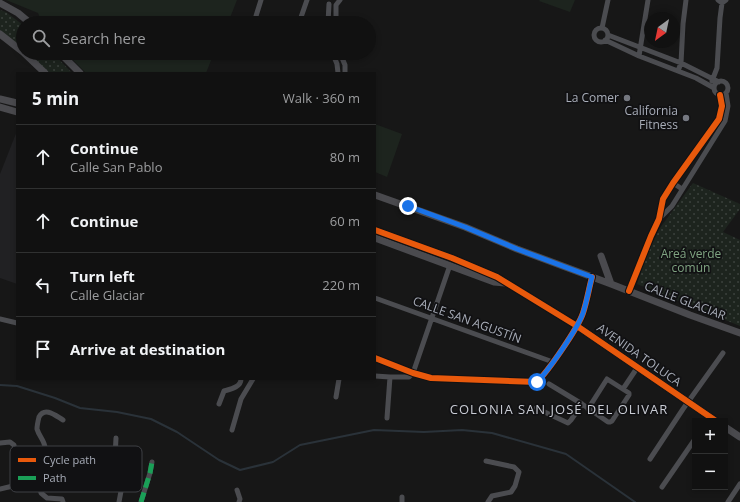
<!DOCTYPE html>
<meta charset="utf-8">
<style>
:root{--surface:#111;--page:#1e1f1f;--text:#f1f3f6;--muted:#9c9d9f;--line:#303131}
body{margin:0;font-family:"Open Sans",sans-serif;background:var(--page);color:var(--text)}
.controls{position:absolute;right:12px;bottom:12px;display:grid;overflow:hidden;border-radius:0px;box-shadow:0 2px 6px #0003}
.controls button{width:36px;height:36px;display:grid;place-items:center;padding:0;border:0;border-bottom:1px solid var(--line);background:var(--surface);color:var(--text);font:20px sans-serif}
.compass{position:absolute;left:644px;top:12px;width:36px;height:36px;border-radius:50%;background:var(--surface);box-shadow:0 2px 6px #0003;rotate:213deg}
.stop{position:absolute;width:12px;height:12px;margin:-9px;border:3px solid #1a73e8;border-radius:50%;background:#fff}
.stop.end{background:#1a73e8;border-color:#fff;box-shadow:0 1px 4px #0008}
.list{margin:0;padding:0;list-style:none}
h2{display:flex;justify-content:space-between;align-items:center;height:52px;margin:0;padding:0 16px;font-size:17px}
h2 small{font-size:13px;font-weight:400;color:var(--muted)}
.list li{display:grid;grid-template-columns:26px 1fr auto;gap:12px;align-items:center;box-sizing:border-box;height:64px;padding:0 16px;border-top:1px solid var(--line)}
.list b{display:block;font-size:15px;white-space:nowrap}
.list p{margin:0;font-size:13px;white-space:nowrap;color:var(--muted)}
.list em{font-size:13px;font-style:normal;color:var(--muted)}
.icon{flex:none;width:22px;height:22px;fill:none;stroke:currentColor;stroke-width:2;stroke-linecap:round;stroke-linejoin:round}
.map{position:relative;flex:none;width:740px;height:502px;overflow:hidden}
.search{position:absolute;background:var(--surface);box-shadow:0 2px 6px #0003;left:16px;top:16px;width:360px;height:44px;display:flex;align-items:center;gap:10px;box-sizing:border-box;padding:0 14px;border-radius:22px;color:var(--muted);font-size:15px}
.panel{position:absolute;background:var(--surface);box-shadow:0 2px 6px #0003;left:16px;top:72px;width:360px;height:308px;border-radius:0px}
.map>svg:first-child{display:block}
</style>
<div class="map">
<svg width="740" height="502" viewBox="0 0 740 502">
<defs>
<pattern id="grass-dots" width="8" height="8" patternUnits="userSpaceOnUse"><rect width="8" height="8" fill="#1d241e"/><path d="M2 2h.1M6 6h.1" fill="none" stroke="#3b413d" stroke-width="1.8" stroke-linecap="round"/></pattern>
</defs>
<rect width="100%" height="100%" fill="#171717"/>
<path fill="#212123" d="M17 131V284L0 278V174Z"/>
<path fill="url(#grass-dots)" d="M0 10 6 12 23 25V49L0 32Z
M28 53H53L72 73H50Z
M693 183 740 204V209L723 232 740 240V326L637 284 648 252 660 228Z"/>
<path fill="#1d241e" d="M6 0H237L228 23H42L38 13Z
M540 0H575L570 12 539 1Z
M66 53H214L206 73H86Z
M375 124 402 134 387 177 375 172Z"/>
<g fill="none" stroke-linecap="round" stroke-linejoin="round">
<path stroke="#2a3239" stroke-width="2" d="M0 385 17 386 55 398 80 408 117 412 151 419 177 432 219 460 240 470 273 462 300 445 374 430 424 432 462 430 492 433 566 454 635 502"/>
<path stroke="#4b4c50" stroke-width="5" d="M718 0 722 3 726 0
M256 16 261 0
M236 22 238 23
M299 23 307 0
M328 23 329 4
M336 23V5L340 0
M602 28 608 0
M594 35a7 7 0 1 1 14 0a7 7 0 1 1-14 0Z
M608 35 681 63 719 82
M605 40 639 56 696 78 714 88
M340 53 345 65V73
M333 54 337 64 338 73
M639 56 648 0
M678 71 681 63 683 24 686 0
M712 81 717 68 720 18 722 3
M714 88a7 7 0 1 1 14 0a7 7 0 1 1-14 0Z
M673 183 682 189
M659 219 672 206 725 121 728 106 726 93
M629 291 651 236 659 219 663 199 673 183 719 119 722 106 720 95
M375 298 553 362
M0 319 17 323
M375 358 413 373 431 378 537 382C549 370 578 328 583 313 587 301 589 288 592 277
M375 376 390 377H409L413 373 450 265
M549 384 582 404
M623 389 637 368
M336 397 339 379
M219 404 224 391C231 389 241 387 241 379
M536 408 568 423 571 420 582 404 608 422H610L612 421 629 395V393L607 379 588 409
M387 418 390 377
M63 420C56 416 45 406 39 417 38 421 37 426 37 429 39 436 44 440 45 447L36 458V461L40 489 41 493 47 498 62 499 63 502
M232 430 241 399 253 379
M0 443 10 442 14 445 19 482 17 485 0 489
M102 454V478
M79 457 83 480 124 475 119 502
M650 459 683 409 723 353
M486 461 514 467 519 472 515 486 511 492 492 496 488 502
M37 474 46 472 53 468
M114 476 116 438
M662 487 695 439
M237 490 240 499 239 502
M402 497V502
M141 502 150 473 152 462
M728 502 740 484"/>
<path stroke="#4a4a4e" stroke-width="7" d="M0 3 18 13 30 23
M0 34 23 52
M24 53 45 73
M60 53 80 73
M0 99 17 103
M0 107 17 112
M375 195 465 227 517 249 611 284 690 315 740 333
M375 230 452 258 497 277 577 326 716 421
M375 238 494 282 505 283
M601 256 611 284
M725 427 740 437"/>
<path stroke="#1a9f57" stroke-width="5" stroke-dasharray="10 5" stroke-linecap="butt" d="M141 502 150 473 152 462"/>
<defs>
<path id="cycleway" d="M375 230 452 258 497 277 577 326 716 421
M629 291 651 236 659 219 663 199 673 183 719 119 722 106 720 95
M375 358 413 373 431 378 537 382C549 370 578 328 583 313 587 301 589 288 592 277"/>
</defs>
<use href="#cycleway" stroke="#111113" stroke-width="8"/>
<use href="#cycleway" stroke="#e8590c" stroke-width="6"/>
</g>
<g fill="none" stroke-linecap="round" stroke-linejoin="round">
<path stroke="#1a73e8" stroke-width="5" d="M408 206 465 227 517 249 592 277C589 288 587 301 583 313 578 328 549 370 537 382"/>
</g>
<g fill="#757880" stroke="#111113" stroke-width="1.5">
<circle cx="627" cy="98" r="4"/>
<circle cx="686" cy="118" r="4"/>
</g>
<g text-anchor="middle" stroke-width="3.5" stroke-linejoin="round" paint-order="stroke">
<g font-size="12" fill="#a8adb8" stroke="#111113" text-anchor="end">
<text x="619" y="102">La Comer</text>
<text x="678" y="115">California<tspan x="678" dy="14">Fitness</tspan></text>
</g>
<g font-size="12" fill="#7fa381" stroke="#111113">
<text x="691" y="258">Areá verde<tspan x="691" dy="14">común</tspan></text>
</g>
<g font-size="12" fill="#a8adb8" stroke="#111113">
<text transform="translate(685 301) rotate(21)" y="4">CALLE GLACIAR</text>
<text transform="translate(467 320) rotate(20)" y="4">CALLE SAN AGUSTÍN</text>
<text transform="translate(639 355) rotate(35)" y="4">AVENIDA TOLUCA</text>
</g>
<g font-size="13" letter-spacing="1" fill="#c9ccd4" stroke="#111113">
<text x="559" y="414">COLONIA SAN JOSÉ DEL OLIVAR</text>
</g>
</g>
<rect x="10" y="446" width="132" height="46" rx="6" fill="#111113" stroke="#3e4045" stroke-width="1"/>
<rect x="18" y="458" width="18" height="4" fill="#e8590c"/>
<rect x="18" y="476" width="18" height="4" fill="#1a9f57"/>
<g font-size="11" fill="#a8adb8">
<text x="43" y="464">Cycle path</text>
<text x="43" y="482">Path</text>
</g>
</svg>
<div class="controls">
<button>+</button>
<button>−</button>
</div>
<svg class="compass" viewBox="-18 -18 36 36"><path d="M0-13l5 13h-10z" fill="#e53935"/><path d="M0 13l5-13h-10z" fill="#9c9d9f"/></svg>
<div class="stop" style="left:537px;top:382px"></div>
<div class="stop end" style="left:408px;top:206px"></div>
<div class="search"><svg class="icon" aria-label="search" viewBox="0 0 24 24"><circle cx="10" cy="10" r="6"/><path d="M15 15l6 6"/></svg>Search here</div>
<section class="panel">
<h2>5 min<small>Walk · 360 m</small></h2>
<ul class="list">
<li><svg class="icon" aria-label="ahead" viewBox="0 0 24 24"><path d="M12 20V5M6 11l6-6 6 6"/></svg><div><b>Continue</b><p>Calle San Pablo</p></div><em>80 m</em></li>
<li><svg class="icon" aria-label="ahead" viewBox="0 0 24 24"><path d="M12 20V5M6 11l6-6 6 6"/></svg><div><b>Continue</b></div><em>60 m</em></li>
<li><svg class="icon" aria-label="left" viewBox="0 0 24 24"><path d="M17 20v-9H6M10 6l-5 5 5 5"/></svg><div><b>Turn left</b><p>Calle Glaciar</p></div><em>220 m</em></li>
<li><svg class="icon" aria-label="arrive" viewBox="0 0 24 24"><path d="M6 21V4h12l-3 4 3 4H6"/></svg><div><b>Arrive at destination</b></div></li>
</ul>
</section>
</div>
